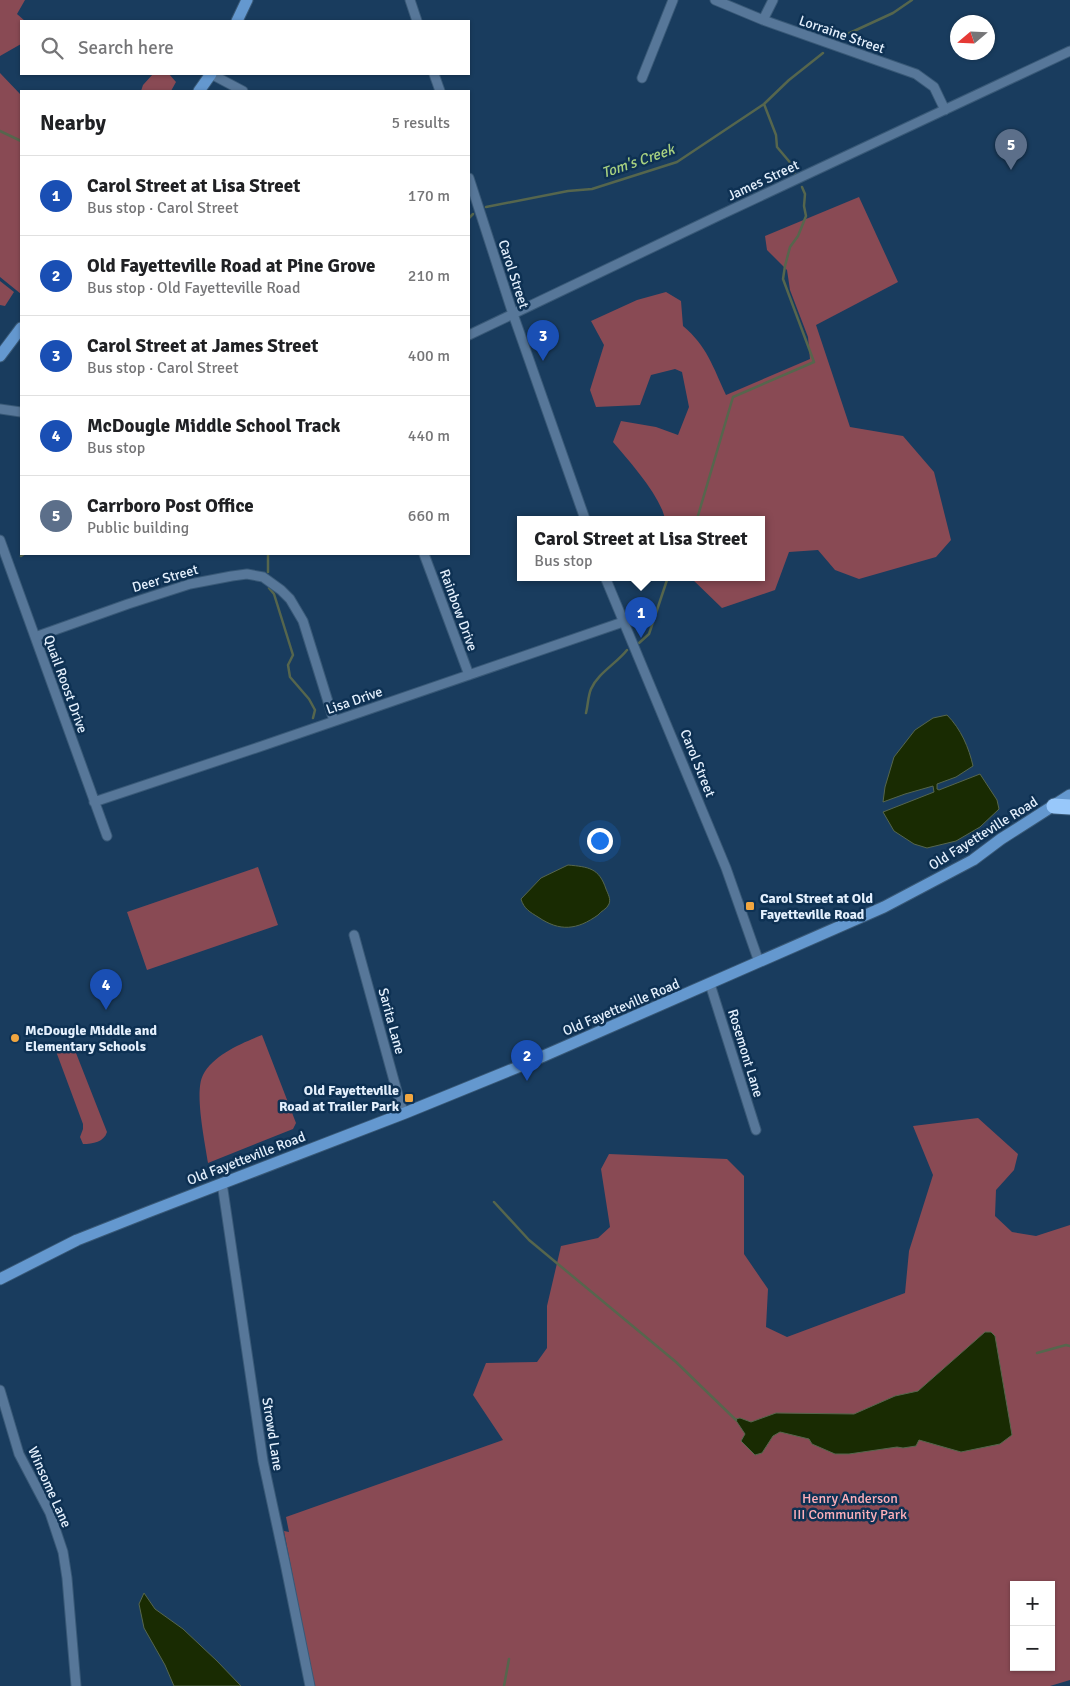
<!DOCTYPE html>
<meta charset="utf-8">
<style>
:root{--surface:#fff;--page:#f6f6f6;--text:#202124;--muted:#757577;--line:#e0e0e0;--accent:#7e5d31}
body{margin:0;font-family:Signika,sans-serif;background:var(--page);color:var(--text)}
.controls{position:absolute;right:15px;bottom:15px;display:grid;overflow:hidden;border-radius:0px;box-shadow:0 1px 4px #0004}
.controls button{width:45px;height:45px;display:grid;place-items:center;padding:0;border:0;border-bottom:1px solid var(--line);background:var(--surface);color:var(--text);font:25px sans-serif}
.compass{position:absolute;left:950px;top:15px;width:45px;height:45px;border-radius:50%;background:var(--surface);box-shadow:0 1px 4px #0004;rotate:251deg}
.you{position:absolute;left:599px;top:840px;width:18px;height:18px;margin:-12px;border:4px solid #fff;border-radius:50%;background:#1a73e8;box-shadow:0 0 0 8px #1a73e833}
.badge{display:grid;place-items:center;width:32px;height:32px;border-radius:50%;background:var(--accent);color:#fff;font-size:16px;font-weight:700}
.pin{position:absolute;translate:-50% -41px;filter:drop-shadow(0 1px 2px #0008)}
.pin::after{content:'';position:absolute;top:26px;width:18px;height:15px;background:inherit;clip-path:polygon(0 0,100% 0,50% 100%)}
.popup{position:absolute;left:517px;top:516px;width:248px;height:65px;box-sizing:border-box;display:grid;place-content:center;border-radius:0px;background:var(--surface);filter:drop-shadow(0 1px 4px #0005);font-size:16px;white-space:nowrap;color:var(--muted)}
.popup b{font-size:19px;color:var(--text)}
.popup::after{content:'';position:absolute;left:50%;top:100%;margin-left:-10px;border:10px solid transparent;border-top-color:var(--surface)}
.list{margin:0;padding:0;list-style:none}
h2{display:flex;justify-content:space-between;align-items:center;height:65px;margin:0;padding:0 20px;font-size:21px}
h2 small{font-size:16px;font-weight:400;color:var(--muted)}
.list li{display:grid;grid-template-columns:32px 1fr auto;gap:15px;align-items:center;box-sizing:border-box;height:80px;padding:0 20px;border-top:1px solid var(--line)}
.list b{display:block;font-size:19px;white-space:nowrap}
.list p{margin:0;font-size:16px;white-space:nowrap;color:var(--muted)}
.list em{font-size:16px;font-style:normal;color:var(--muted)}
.icon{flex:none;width:28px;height:28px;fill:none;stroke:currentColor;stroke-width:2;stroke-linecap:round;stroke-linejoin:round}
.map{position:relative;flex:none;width:1070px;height:1686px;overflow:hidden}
.search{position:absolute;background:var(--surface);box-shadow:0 1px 4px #0004;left:20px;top:20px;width:450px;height:55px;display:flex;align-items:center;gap:12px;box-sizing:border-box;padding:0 18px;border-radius:0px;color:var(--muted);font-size:19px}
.panel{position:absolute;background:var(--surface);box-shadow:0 1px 4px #0004;left:20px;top:90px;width:450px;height:465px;border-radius:0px}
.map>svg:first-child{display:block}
</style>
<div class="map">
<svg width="1070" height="1686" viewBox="0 0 1070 1686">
<rect width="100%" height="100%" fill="#193c5e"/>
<path fill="#894a54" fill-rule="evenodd" d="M0 0H25L17 14 25 21H21V44L0 56Z
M0 73 21 95V294L0 277Z
M153 74H169L176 82 171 91H141L143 85Z
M859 197 898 282 816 325 850 427 903 436 934 472 951 540 936 557 859 579 835 570 818 550 789 552 775 590 722 608 690 577H761V519H665C660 495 629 461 613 442L621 421 656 427 678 435 689 407 682 372 675 369 651 375 640 405 596 407 590 390 604 345 591 321 637 300 666 292 681 301 683 326C707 346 713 367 726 395L810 359 808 337 790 290 787 270 767 250 765 236Z
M0 281 14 292 5 306 0 305Z
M258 867 278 925 147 970 127 912Z
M262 1035 296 1123 293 1129 208 1163C205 1142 194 1092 203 1075 213 1055 242 1043 262 1035Z
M70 1044 76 1053 107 1132C104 1142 93 1144 83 1144L80 1137 83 1129V1124L57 1054V1051L62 1046Z
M978 1118 1018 1154 1014 1170 996 1190 995 1216 1012 1232 1036 1236 1070 1225V1680L1050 1686H314L284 1531 289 1532 286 1517 503 1440 473 1395 486 1363 537 1362 547 1348V1306L561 1246 598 1238 610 1227 601 1169 609 1154 727 1159 744 1176V1254L768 1289 766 1327 787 1337 905 1293 909 1251 933 1175 913 1126ZM1014 1585H1051V1667H1014Z"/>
<path fill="#192b02" stroke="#56664d" d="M947 715C961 729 969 748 973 766L956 777 937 784V789L939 790 980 774 997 800 999 809 980 827 956 841 927 848 914 844 894 831 883 812 934 792 933 786 905 794 883 802 885 787 894 757 915 730 933 718Z
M568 865C589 867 599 868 606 889 608 894 611 899 609 904 607 909 601 911 598 915 577 930 560 932 538 917 530 912 524 909 521 899L541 878Z
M985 1332H991L995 1336 1012 1435 1000 1444 961 1452 919 1440 916 1446 903 1448 897 1447 849 1454H835L812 1444 809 1439 780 1432 773 1436 762 1453 755 1455 741 1441 745 1434 735 1419 740 1418 751 1422 776 1413 854 1414 895 1396 918 1391Z
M144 1593 155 1609 183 1629 217 1661 241 1686H174L165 1665 144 1628 139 1604Z"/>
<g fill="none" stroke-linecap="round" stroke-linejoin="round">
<path stroke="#56664d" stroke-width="2.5" d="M841 37 893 13 912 0
M764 104 776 135 777 147 793 166 795 175
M0 131 21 141
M486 207 568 191 592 189 677 162 764 104 789 80 823 53
M469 218 473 214
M697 519 733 397 814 362 783 279 785 266 790 247 798 236 806 216 804 206 805 194 802 187
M268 554V572
M21 556 24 554
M269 588 274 594 293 655 288 665 290 677 309 699 315 710 313 718
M639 643 649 634 668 577
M586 713C588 705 588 696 591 689 598 673 617 663 627 650
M494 1202 529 1240 676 1362 736 1420
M1037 1353 1066 1345 1070 1346
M504 1686 509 1659"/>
<defs>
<path id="street" d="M410 0 417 21
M715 0 763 20 916 74 934 87 945 110
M763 20 773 0
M211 74 243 91
M434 74 440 91
M642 78 673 0
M469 178 513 314 585 519
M469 335 718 216 1070 51
M0 409 21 412
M0 540 107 836
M424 554 469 675
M605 577 726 868 759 962
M35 637 128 604 190 584 232 576 247 574 263 577 281 590 290 599 303 621 334 721
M94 802 262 746 623 622
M354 935 401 1106 405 1113
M710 984 756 1130
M222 1183 263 1461 285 1563 310 1686
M0 1390 19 1454 50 1513 63 1552 67 1578 76 1686"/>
<path id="secondary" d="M237 21 247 0
M199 91 211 74
M0 356 21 328
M0 1279 77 1240 148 1212 405 1113 523 1065 884 907 973 860 1001 839 1070 795"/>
<path id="highway" d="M1054 806 1070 807"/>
</defs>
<use href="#street" stroke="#395977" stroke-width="11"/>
<use href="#secondary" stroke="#395977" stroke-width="13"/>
<use href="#highway" stroke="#395977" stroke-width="17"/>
<use href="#street" stroke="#577799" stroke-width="9"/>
<use href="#secondary" stroke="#6498cf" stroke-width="11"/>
<use href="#highway" stroke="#98c8fa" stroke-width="15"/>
</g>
<g fill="#f1a640" stroke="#0e3153" stroke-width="2">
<rect x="745" y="901" width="10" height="10" rx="2.5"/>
<circle cx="15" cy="1038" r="5"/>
<rect x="404" y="1093" width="10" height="10" rx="2.5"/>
</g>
<g text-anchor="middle" stroke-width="5" stroke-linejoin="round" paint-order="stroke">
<g font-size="14" fill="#e4f0fd" stroke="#0e3153">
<text transform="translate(842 34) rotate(19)" y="5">Lorraine Street</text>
<text transform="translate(763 180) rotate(-25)" y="5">James Street</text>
<text transform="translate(514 274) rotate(72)" y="5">Carol Street</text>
<text transform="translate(165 578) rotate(-16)" y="5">Deer Street</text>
<text transform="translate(459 610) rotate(70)" y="5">Rainbow Drive</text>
<text transform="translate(66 684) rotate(70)" y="5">Quail Roost Drive</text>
<text transform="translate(354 700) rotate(-19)" y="5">Lisa Drive</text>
<text transform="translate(698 763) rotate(68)" y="5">Carol Street</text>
<text transform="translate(983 833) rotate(-32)" y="5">Old Fayetteville Road</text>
<text transform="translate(621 1007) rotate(-23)" y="5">Old Fayetteville Road</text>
<text transform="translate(392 1021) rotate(75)" y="5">Sarita Lane</text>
<text transform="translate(746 1053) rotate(73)" y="5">Rosemont Lane</text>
<text transform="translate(246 1158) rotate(-21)" y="5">Old Fayetteville Road</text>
<text transform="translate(273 1434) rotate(81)" y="5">Strowd Lane</text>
<text transform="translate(50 1487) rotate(66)" y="5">Winsome Lane</text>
</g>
<g font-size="14" font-weight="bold" fill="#e4f0fd" stroke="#0e3153" text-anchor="start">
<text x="760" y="903">Carol Street at Old<tspan x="760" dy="16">Fayetteville Road</tspan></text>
<text x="25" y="1035">McDougle Middle and<tspan x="25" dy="16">Elementary Schools</tspan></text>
<text x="399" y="1095" text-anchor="end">Old Fayetteville<tspan x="399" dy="16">Road at Trailer Park</tspan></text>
</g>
<g font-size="14" fill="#feb0ba" stroke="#0e3153">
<text x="850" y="1503">Henry Anderson<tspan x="850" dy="16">III Community Park</tspan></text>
</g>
<g font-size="15" font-style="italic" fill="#a8d180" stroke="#0e3153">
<text transform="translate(638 161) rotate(-19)" y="5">Tom's Creek</text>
</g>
</g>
</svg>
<div class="controls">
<button>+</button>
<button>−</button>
</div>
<svg class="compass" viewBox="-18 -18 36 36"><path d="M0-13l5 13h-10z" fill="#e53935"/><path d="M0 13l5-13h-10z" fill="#757577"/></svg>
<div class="you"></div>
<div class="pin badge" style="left:641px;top:638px;background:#1a4fb4">1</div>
<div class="popup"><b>Carol Street at Lisa Street</b>Bus stop</div>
<div class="pin badge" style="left:527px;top:1081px;background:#1a4fb4">2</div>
<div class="pin badge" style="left:543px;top:361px;background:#1a4fb4">3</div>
<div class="pin badge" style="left:106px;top:1010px;background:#1a4fb4">4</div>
<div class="pin badge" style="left:1011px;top:170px;background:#5c6f8a">5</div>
<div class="search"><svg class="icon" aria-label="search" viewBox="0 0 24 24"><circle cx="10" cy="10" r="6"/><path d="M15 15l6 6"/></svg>Search here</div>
<section class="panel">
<h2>Nearby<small>5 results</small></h2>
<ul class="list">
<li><span class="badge" style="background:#1a4fb4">1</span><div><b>Carol Street at Lisa Street</b><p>Bus stop · Carol Street</p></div><em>170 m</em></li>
<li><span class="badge" style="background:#1a4fb4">2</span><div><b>Old Fayetteville Road at Pine Grove</b><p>Bus stop · Old Fayetteville Road</p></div><em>210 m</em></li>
<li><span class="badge" style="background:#1a4fb4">3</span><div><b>Carol Street at James Street</b><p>Bus stop · Carol Street</p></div><em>400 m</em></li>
<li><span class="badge" style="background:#1a4fb4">4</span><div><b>McDougle Middle School Track</b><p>Bus stop</p></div><em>440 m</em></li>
<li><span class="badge" style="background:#5c6f8a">5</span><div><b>Carrboro Post Office</b><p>Public building</p></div><em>660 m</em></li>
</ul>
</section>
</div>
